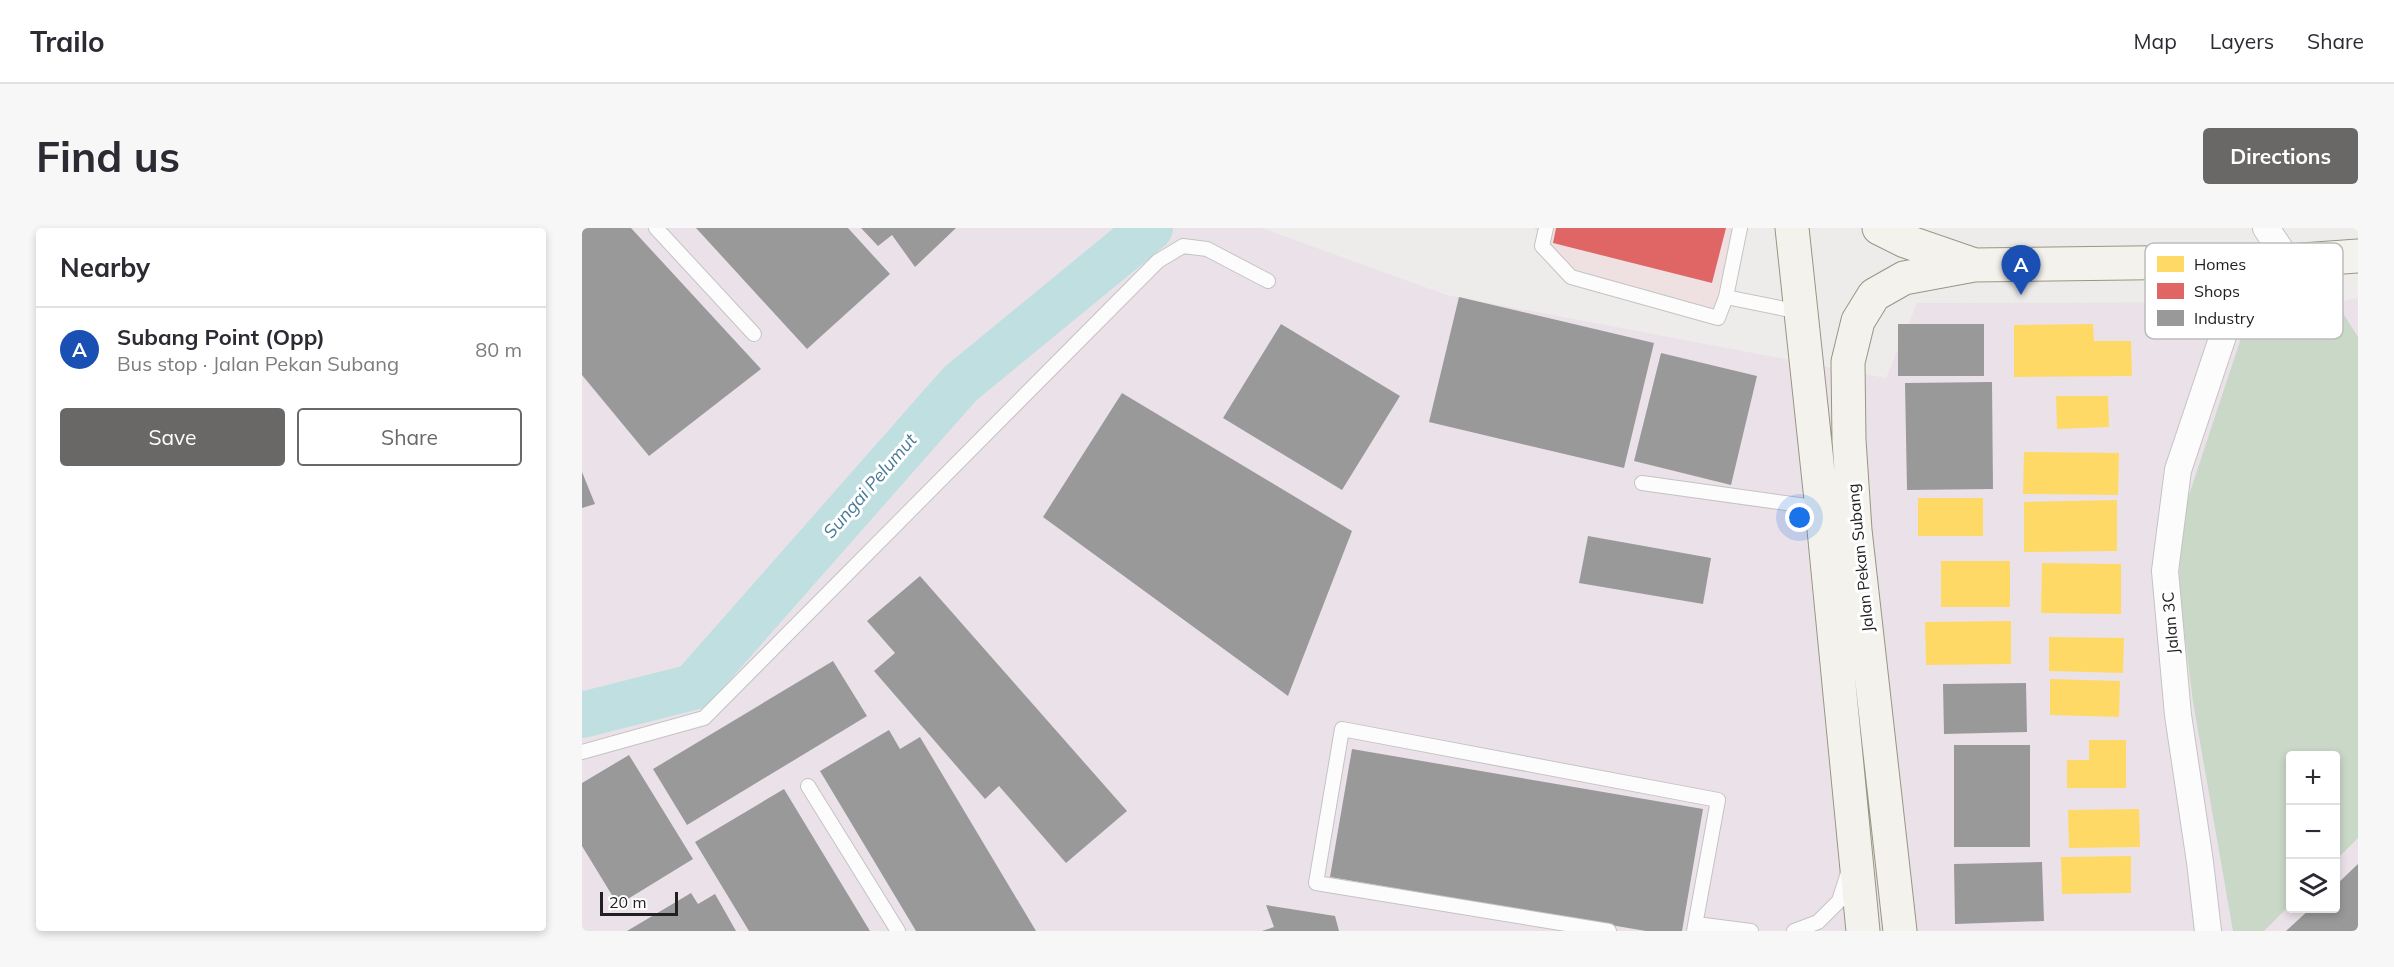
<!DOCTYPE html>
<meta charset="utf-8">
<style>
:root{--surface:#fff;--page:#f7f7f7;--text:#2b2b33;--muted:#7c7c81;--line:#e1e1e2;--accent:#696867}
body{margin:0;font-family:Mulish,sans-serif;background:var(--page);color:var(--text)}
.controls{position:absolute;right:18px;bottom:18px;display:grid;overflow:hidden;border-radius:6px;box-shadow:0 3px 9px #0003}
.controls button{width:54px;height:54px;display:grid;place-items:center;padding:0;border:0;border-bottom:2px solid var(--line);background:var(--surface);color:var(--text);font:30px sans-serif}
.scale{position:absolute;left:18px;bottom:15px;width:78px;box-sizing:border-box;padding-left:6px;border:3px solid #212121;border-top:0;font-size:16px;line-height:21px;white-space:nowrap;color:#212121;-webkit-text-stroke:4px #fff;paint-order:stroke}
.you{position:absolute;left:1218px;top:290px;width:21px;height:21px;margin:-15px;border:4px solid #fff;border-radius:50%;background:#1a73e8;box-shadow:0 0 0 9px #1a73e833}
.badge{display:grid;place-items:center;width:39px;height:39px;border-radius:50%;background:var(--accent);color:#fff;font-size:20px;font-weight:700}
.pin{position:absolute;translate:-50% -50px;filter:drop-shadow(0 2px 3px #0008)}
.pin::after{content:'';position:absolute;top:32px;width:21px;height:18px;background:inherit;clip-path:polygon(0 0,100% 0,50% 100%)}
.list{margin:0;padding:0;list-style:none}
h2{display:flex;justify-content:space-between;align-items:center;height:78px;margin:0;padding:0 24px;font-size:26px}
h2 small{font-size:20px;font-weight:400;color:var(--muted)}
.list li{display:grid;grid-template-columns:39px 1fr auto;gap:18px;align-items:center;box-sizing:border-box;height:84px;padding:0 24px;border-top:2px solid var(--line)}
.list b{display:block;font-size:22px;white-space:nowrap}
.list p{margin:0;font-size:20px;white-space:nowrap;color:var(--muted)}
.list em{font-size:20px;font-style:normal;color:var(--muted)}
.actions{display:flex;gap:12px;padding:18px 24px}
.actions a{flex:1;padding:14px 0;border:2px solid var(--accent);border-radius:6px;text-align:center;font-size:21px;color:var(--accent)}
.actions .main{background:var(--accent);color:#fff}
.icon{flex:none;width:33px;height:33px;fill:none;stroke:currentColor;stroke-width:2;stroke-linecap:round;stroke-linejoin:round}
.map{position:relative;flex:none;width:1776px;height:703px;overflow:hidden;border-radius:6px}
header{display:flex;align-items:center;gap:36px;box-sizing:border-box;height:84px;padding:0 30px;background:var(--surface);border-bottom:2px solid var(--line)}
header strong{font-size:28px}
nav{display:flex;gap:33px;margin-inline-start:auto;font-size:21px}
.intro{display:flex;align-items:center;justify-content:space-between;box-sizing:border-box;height:144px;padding:0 36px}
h1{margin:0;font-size:42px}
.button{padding:15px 27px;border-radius:6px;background:var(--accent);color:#fff;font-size:21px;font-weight:700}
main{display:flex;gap:36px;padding:0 36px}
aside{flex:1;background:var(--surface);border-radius:6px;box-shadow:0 3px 9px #0003}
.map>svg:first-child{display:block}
</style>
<header>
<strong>Trailo</strong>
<nav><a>Map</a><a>Layers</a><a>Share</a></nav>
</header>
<div class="intro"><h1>Find us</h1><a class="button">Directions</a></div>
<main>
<aside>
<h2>Nearby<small></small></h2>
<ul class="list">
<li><span class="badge" style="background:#1a4fb4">A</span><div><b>Subang Point (Opp)</b><p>Bus stop · Jalan Pekan Subang</p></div><em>80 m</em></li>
</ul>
<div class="actions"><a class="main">Save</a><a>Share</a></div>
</aside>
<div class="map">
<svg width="1776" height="703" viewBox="0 0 1776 703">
<rect width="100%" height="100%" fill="#eeecea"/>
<path fill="#efe1e2" d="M952 0H1152L1132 82 992 44Z"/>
<path fill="#ebe2e9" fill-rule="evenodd" d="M0 0H680L865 67 1304 150 1335 75 1754 74 1776 70V703H0ZM1708 528H1754V680H1708Z"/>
<path fill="#c9d8c7" d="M1754 74 1776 109V610L1754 632V528H1708V677L1682 703H1651L1611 474 1597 362 1598 310 1605 273 1669 80Z"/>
<path fill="#ffd966" d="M1511 96 1512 113H1549L1550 148 1432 149V97Z
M1474 168H1526L1527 199 1475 201Z
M1442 224 1537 225 1536 267 1441 266Z
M1336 270H1401V308H1336Z
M1535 272V323L1442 324V274Z
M1359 333H1428V379H1359Z
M1460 335 1539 336V386L1459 385Z
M1429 393V436L1344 437 1343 394Z
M1467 409 1542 410 1541 445 1467 443Z
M1468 451 1538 453 1537 489 1468 487Z
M1507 512H1544V560H1485V532H1507Z
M1557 581 1558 619 1487 620 1486 582Z
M1549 628V665L1480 666 1479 629Z"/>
<path fill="#e06666" d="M974 0H1144L1130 55 971 15Z"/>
<path fill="#999" d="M0 0H49L179 141 67 228 0 147Z
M114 0H266L308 46 225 121Z
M279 0H374L333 39 310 7 296 18Z
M877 69 1072 115 1042 240 847 194Z
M699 96 818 168 760 262 641 190Z
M1316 96H1402V148H1316Z
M1079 125 1175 148 1149 257 1052 233Z
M1410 154 1411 261 1325 262 1323 155Z
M540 165 770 303 706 468 461 289Z
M0 244 13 276 0 280Z
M1006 308 1129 330 1121 376 997 355Z
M338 348 545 583 484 635 417 558 403 571 292 443 313 425 285 393Z
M251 433 285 488 105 597 71 541Z
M1444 455 1445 504 1362 506 1361 456Z
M307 502 318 521 338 509 454 703H334L238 543Z
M1372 517H1448V619H1372Z
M770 521 1121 581 1100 703H1064L748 649Z
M47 527 111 631 36 677 0 618V555Z
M202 561 288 703H167L113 614Z
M1460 634 1462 693 1373 696 1372 636Z
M1776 636V703H1704L1729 680H1754V657Z
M109 665 116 676 133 666 154 703H45Z
M684 677 753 688 757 703H680L692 699Z"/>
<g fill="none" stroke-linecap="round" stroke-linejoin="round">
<path stroke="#bfdfe0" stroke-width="46" d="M0 487 111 459 378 156 568 0"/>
<defs>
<path id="service" d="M74 0 172 106
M964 0 960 18 989 49 1136 90 1144 69 1158 0
M1144 69 1218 84
M1060 255 1239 280
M0 524 122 490 576 33 601 18 625 21 686 53
M226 558 316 703
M1114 696 1169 703
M1027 703 734 655 760 501 1136 572 1112 703
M1212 703 1236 694 1257 673 1266 645"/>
<path id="minor" d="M1684 0 1706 33
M1626 703 1618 634 1596 487 1583 343 1596 242 1646 93"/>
<path id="secondary" d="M1210 0 1240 281 1281 703
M1297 0 1323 13 1390 36
M1318 703 1273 302 1267 212 1266 134 1276 93 1292 67 1322 50 1392 37 1706 33 1776 28"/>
</defs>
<use href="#service" stroke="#c4c3c2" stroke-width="16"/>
<use href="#minor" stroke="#c4c3c2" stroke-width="28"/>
<use href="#secondary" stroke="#989682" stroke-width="35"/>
<use href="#service" stroke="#fcfcfc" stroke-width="14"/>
<use href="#minor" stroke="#fcfcfc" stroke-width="26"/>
<use href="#secondary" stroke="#f3f2ed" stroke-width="33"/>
</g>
<g text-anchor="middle" stroke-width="6" stroke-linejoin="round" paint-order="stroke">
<g font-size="16" fill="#212121" stroke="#fff">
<text transform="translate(1278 330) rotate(-96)" y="6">Jalan Pekan Subang</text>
<text transform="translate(1588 395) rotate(-95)" y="6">Jalan 3C</text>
</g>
<g font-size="18" font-style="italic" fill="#487b94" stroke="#fff">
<text transform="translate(288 258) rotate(-49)" y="6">Sungai Pelumut</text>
</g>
</g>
<rect x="1563" y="15" width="198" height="96" rx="9" fill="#fff" stroke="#bcbcbc" stroke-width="1.5"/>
<rect x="1575" y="28" width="27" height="16" fill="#ffd966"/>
<rect x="1575" y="55" width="27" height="16" fill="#e06666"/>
<rect x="1575" y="82" width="27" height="16" fill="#999"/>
<g font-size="16" fill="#212121">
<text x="1612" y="42">Homes</text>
<text x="1612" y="69">Shops</text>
<text x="1612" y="96">Industry</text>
</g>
</svg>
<div class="controls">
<button>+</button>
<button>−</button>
<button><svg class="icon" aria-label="layers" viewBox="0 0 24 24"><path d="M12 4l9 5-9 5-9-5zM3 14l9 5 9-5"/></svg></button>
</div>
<div class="scale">20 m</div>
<div class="you"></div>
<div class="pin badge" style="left:1439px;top:67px;background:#1a4fb4">A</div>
</div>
</main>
